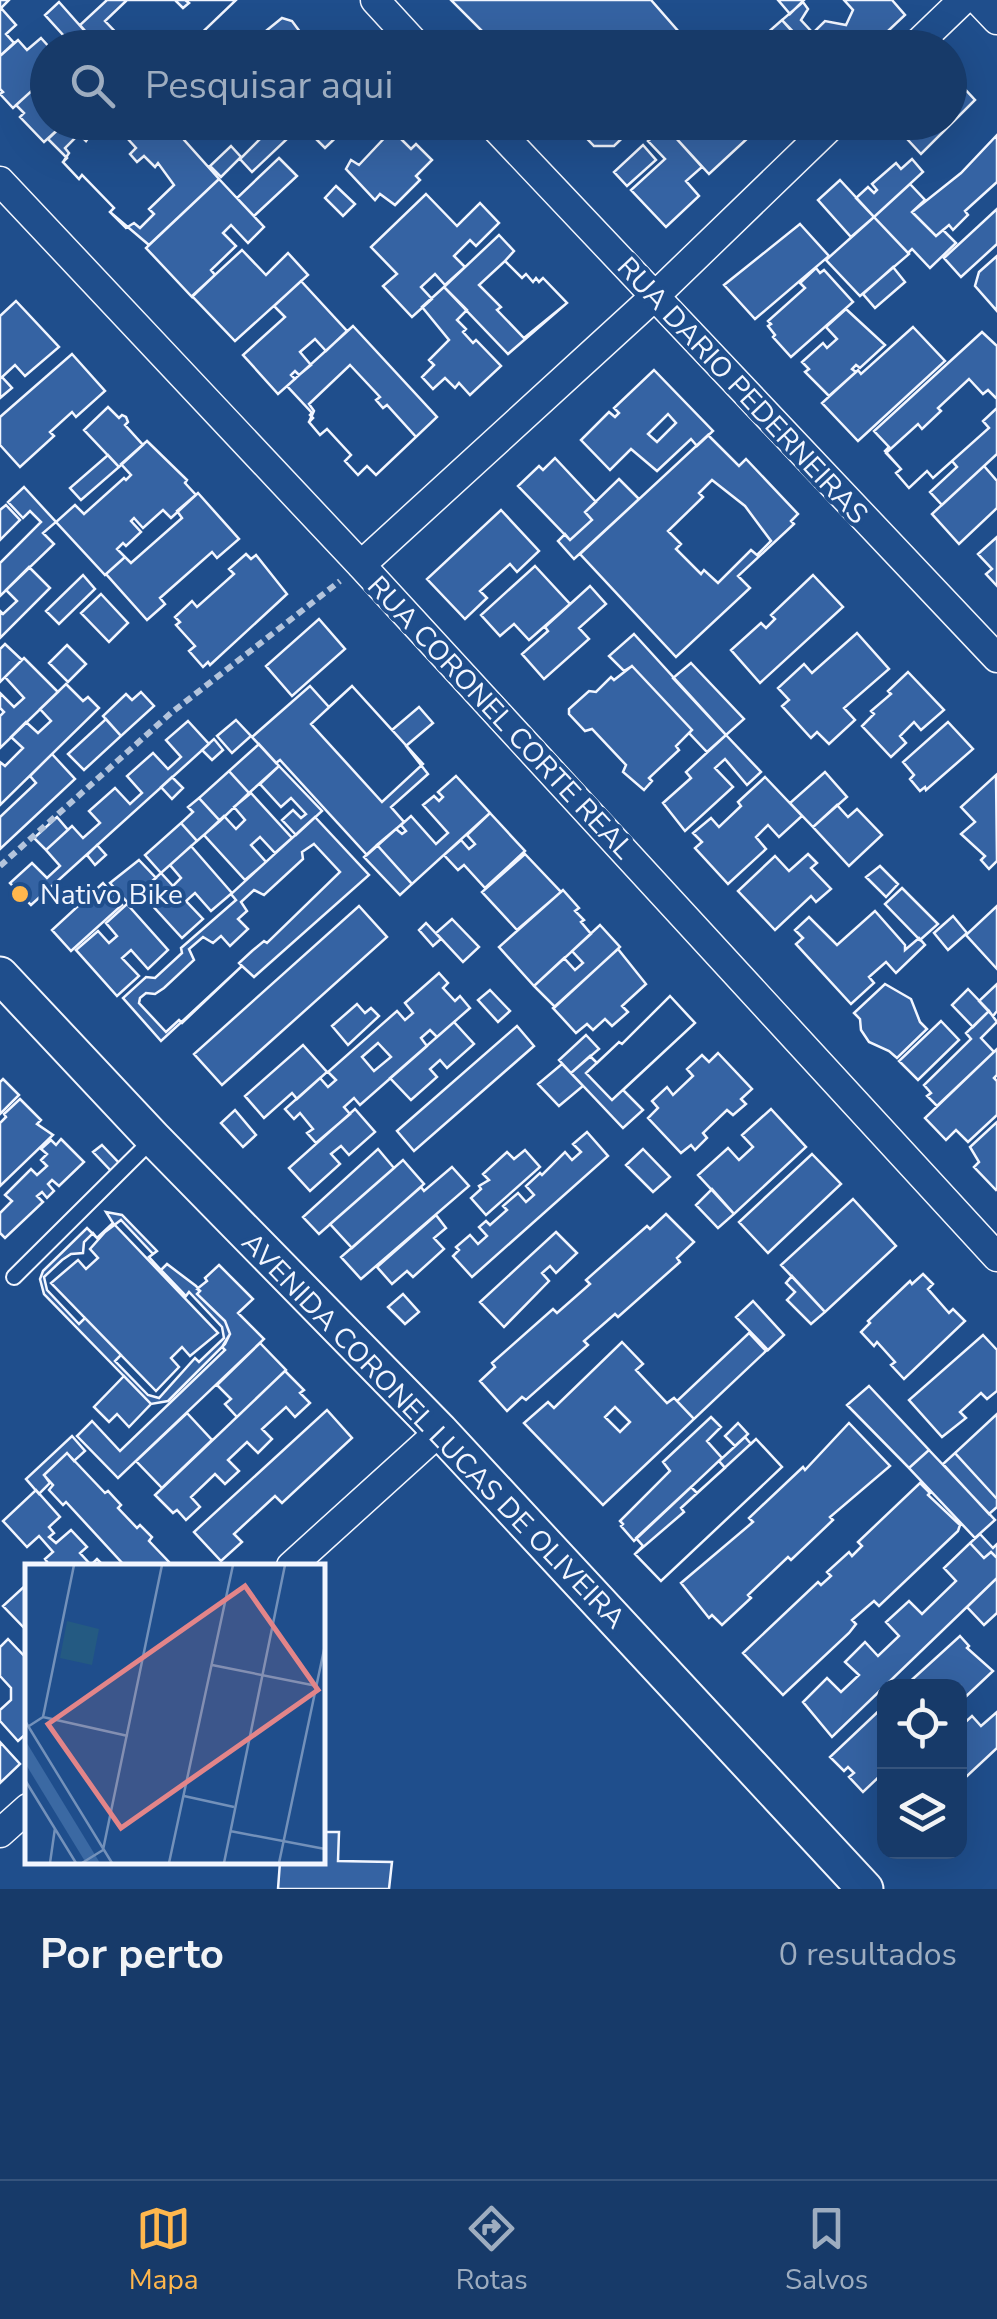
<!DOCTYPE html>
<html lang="pt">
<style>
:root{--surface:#173a69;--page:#20416f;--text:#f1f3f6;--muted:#9eadc0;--line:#36547d;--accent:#ffb74d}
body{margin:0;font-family:"Nunito Sans",sans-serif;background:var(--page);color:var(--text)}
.controls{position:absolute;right:30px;bottom:30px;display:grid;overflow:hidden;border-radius:20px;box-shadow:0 10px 40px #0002}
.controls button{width:90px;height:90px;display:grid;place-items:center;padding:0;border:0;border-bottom:2px solid var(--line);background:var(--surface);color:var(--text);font:50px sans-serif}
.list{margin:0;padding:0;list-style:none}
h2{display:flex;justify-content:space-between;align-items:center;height:130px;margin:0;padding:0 40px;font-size:42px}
h2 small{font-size:32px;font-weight:400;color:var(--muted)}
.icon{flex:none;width:55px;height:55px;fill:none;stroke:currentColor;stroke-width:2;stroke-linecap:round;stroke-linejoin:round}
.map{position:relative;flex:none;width:997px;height:1889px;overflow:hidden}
.search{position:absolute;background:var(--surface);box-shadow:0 10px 40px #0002;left:30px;right:30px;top:30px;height:110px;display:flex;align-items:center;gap:25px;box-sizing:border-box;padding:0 35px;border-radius:55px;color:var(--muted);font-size:38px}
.sheet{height:290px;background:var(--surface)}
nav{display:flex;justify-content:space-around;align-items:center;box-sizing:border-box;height:140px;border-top:2px solid var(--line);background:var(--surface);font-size:28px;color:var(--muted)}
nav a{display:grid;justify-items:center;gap:5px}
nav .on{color:var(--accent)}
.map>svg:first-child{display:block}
</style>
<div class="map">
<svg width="997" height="1889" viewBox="0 0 997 1889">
<rect width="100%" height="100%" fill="#1f4e8c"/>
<path fill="#3563a3" stroke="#f2f6ff" stroke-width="2.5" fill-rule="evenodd" d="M0 0H9L1 8 16 25 6 34 14 43 0 56Z
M107 0H236L186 48H100L80 25Z
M127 0H175L183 8 189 3 185 0H236L186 48H131L105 21Z
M451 0H651L693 48H499Z
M778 0H804L790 14Z
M844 0H892L905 15 870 48H817L804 33 798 38 782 20 803 2 808 9 801 20 813 33 825 21 846 25 853 10Z
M59 2 90 37 79 48H75L45 15Z
M282 18 292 21 312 48H243L259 32 261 35Z
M782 20 802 41 794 48H756V43Z
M41 38 50 48 48 76 13 108 0 94 3 92 0 89V56L18 40 27 50Z
M48 76V122H66L44 142 20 117 24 113 16 105Z
M950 78 957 86 960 84 975 100 921 154 895 126 900 122H950Z
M66 122H168L219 179 149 245 110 212 114 208 82 175 79 179 63 162 67 158 48 139Z
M105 122H116L124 127 130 134 127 138 136 148 130 154 137 162 144 156 155 167 158 163 174 185 149 209 154 214 140 228 134 223 126 228 110 212 114 208 82 175 79 179 63 162 69 153 65 148 79 134 86 141 98 124 100 127Z
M299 122H352L325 148Z
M571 122H639L614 146H594Z
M668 122H677L686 133 698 122H765L709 174 665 126Z
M274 125 287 139 252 172 240 159Z
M665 126 702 167 686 181 699 196 666 227 631 190 665 159 648 141Z
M392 130 411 149 416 144 432 160 416 176 420 180 395 205 380 194 375 200 346 169 351 160 359 165Z
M997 135V182L965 211 968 215 953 230 949 225 936 236 912 212 961 173Z
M643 145 656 160 627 186 614 172Z
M231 146 241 157 221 177 210 166Z
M279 158 297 176 254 216 237 198Z
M912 159 923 172 874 217 856 198 868 187 874 193 877 190 872 184 896 163 901 169Z
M219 179 264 227 248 243 231 225 223 233 236 246 211 270 215 275 192 297 146 248Z
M840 180 874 217 851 237 818 200Z
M910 184 925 200 912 212 936 236 943 230 956 243 930 268 912 249 908 253 874 217Z
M336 186 355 204 343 216 325 198Z
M426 194 457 226 480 203 499 223 476 246 470 240 454 256 465 267 445 285 435 274 421 287 432 299 412 317 383 286 397 274 371 247Z
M997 209V244L961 277 944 258Z
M874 217 909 254 860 296 826 260Z
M800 224 829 256 755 319 724 285Z
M499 235 514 251 505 261 522 278 526 274 533 282 536 278 539 282 543 278 567 303 508 354 444 287Z
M242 250 266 275 288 253 308 275 235 341 192 296Z
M997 256V311L975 286 979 272Z
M505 261 522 278 526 274 533 282 536 278 539 282 543 278 567 303 524 338 497 310 501 307 479 285Z
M893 267 905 282 875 308 863 294Z
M816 268 820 273 824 270 853 302 791 357 773 337 775 335 768 326 771 324 768 321 805 288 800 283Z
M301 281 347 331 326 351 315 339 300 352 311 365 299 375 295 371 291 375 295 379 278 394 243 355 285 317 274 306Z
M444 287 467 310 457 320 466 329 463 332 473 343 476 340 501 366 470 395 459 383 455 388 445 378 433 389 422 377 434 365 429 360 449 340 422 307Z
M16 301 59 347 25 376 15 365 2 377 12 388 0 398V316Z
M846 309 885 345 860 368 856 365 852 369 856 372 829 396 805 372 809 369 802 362 823 343 827 348 837 339 826 327Z
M353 326 437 417 376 475 367 466 358 475 345 461 351 455 327 429 320 435 309 422 313 418 310 415 312 413 287 386Z
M913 327 945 361 858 441 822 403 858 370 861 374Z
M982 332 997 346V454L942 505 930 492 957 467 952 461 933 478 927 471 909 488 896 473 901 469 885 451 889 447 874 431Z
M72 354 105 391 76 417 72 412 50 432 54 436 20 467 0 445V417Z
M350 365 380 397 376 400 383 408 387 405 416 437 376 475 367 466 358 475 345 461 351 455 327 429 320 435 309 422 314 411 309 404Z
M654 370 713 431 697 446 691 439 657 471 631 449 610 470 581 440 609 412 615 417 619 413 614 408ZM668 414 676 423 657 442 648 434Z
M969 379 983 394 988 390 997 399V408L983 421 989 428 933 478 927 471 909 488 896 473 901 469 886 453 918 424 922 429 941 411 938 408Z
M108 407 119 418 122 415 126 417 128 422 125 425 143 445 119 467 84 430Z
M708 435 739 466 746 459 798 514 791 521 794 524 738 576 750 588 676 657 580 554Z
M147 441 187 480 185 483 196 495 171 518 163 510 143 528 134 518 131 521 141 532 126 546 123 543 117 549 125 557 105 575 56 522 75 505 84 514 124 478 126 480 131 475 121 464Z
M108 455 119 467 81 500 70 488Z
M555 458 596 502 585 512 592 520 570 540 518 486 539 466 543 470Z
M984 466 997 481V508L959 544 932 514Z
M619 479 639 499 574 559 558 541 565 534 570 540 592 520 585 512Z
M712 480 745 506 771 541 757 555 751 550 718 583 704 570 701 574 676 549 681 544 668 531 703 497 699 493Z
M24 487 56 522 43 533 54 544 0 596V563L41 522 30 511 23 518 8 502Z
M198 493 239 539 217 558 212 552 160 598 165 604 147 620 106 574 125 557 131 563 182 518 177 511Z
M6 505 20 520 0 540V510Z
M501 510 539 551 517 572 510 564 480 591 487 598 465 619 427 579Z
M997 537V586L986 574 992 569 978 554Z
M246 554 251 559 256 555 287 594 210 665 208 662 203 667 189 651 195 646 176 625 180 622 175 617 192 601 197 607 234 574 229 569Z
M535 566 570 604 529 640 514 624 500 636 481 615Z
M29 567 50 588 0 638V611L3 614 17 601 6 590Z
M83 575 95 589 59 624 46 611Z
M813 575 843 607 760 683 731 650 761 623 766 628 775 619 771 615Z
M590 586 606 604 579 628 589 639 544 679 522 654 548 631 545 627Z
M101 594 128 623 109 642 81 613Z
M319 619 345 649 292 696 266 666Z
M857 633 889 669 844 708 855 720 829 744 817 732 811 738 782 706 789 700 778 688 804 664 812 673Z
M634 634 726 735 707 752 689 733 692 730 632 666 624 671 609 656Z
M5 644 22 660 0 682V649Z
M67 645 86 664 68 682 49 663Z
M24 658 58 692 0 748V716L4 712 0 708V693L14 707 24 698 5 677Z
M691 663 744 719 726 735 673 678Z
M632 666 692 730 676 746 679 750 649 778 652 781 644 790 623 772 626 765 592 729 585 731 569 714V709L589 691 596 692 611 677 614 680Z
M908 672 944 710 921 730 914 722 900 736 906 743 891 757 862 726 874 714 871 711 891 694 888 691Z
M66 684 83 701 88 697 99 708 0 805V762L5 766 23 748 11 737 26 722 38 733 51 721 40 709Z
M310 686 329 707 352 686 392 730 419 707 433 723 406 746 428 774 391 807 404 822 367 855 280 760 276 763 252 737Z
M352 686 423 764 382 802 311 724Z
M141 692 154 706 121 736 103 716 126 694 132 700Z
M106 719 121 736 84 770 68 754Z
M236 720 251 736 232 753 217 736Z
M188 721 209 744 31 905 10 883 32 863 47 878 60 866 46 850 72 826 83 838 100 823 89 811 115 788 130 804 142 793 127 776 153 753 168 769 181 757 166 740Z
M948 722 973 749 926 790 925 787 920 791 910 779 914 775 903 762Z
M726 735 761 772 747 785 725 759 715 768 733 787 685 831 663 803 691 778 686 772Z
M214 739 223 750 212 760 202 750Z
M259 744 279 766 249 793 229 771Z
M52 754 75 779 0 849V817L36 783 30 776Z
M279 766 322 811 296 835 282 820 293 810 301 818 306 814 291 798 281 807 260 784Z
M229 771 249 793 220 821 199 798Z
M825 772 847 797 813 827 790 803Z
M996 775 997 861 989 869 981 860 985 856 961 834 975 822 961 807Z
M456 776 490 813 412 884 377 845 396 829 402 834 406 831 401 825 411 816 436 844 448 833 423 805 434 796 439 801 443 797 438 792Z
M172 777 183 788 172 799 161 787Z
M765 777 802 816 779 837 768 825 756 837 766 849 728 884 695 848 702 842 693 833 711 818 719 827 741 806 738 802Z
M251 793 292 838 275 853 260 837 251 845 266 862 245 880 204 835 224 816 236 829 245 820 234 807Z
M199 798 220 821 197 841 181 823 193 812 188 807Z
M837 805 848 817 857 809 882 835 849 866 813 827Z
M490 813 525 851 485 888 464 865 458 870 444 855 461 840 469 849 475 844 467 835Z
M57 817 68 830 46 850 34 838Z
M315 817 369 875 254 977 242 966 161 1041 123 998 146 977 155 978 182 953 181 948 236 900 231 894Z
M181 823 197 841 161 873 145 855Z
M314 844 340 872 267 943 264 941 252 951 239 963 242 966 182 1023 179 1020 166 1032 139 1003 140 998 146 993 155 994 164 988 194 960 189 949 203 937 213 943 221 936 230 946 248 929 238 919 247 911 241 902 254 890 264 895 303 859 302 852Z
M97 845 106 855 95 865 87 855Z
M377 845 412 884 400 895 364 857Z
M191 846 232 893 211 911 195 893 186 901 203 919 182 938 140 892 161 873 173 886 181 878 170 865Z
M525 854 561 892 517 930 482 892Z
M808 854 817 863 811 868 831 889 816 902 811 896 775 930 738 891 775 856 789 871Z
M139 860 156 878 128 903 110 883Z
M880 866 898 884 886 897 866 877Z
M103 883 122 905 71 951 52 930Z
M902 888 938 924 920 940 885 904Z
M563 890 579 908 575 911 584 920 581 922 591 934 534 986 499 947Z
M127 904 168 950 148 969 131 950 122 958 139 976 117 996 76 950 98 931 109 943 117 936 106 923Z
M359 906 387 937 222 1085 194 1054Z
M997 906V969L966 935Z
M875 911 905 945V950L919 938 925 945 896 973 886 962 869 977 874 983 851 1004 796 944 803 938 795 930 809 917 837 945Z
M953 916 967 933 948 950 934 933Z
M452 919 479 947 463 962 436 933Z
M426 923 441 939 433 946 419 930Z
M600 925 620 947 555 1007 534 986 564 958 575 970 583 963 572 951Z
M618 949 646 984 622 1006 628 1012 612 1026 605 1019 593 1030 587 1024 576 1033 553 1008Z
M439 973 448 983 443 988 455 1001 460 996 470 1008 437 1037 430 1030 421 1038 427 1046 360 1105 354 1098 344 1107 350 1114 316 1143 307 1133 313 1129 300 1113 294 1119 285 1109 320 1078 328 1087 336 1080 328 1072 397 1011 405 1020 413 1013 405 1003ZM378 1043 391 1057 374 1071 362 1057Z
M885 984 911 999 920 1022 927 1029 897 1058 889 1051 869 1042 861 1030 860 1019 854 1013Z
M997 984V1011L993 1016 979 1001Z
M968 989 989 1011 973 1027 952 1005Z
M490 990 510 1011 498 1022 478 1000Z
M670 996 695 1023 612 1100 586 1073 619 1042 622 1044Z
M670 996 695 1023 623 1090 643 1110 623 1128 571 1073 590 1056 597 1063 619 1042 622 1044Z
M357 1004 365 1013 371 1008 379 1016 348 1045 332 1026Z
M989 1011 997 1022 981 1038 994 1052 937 1106 927 1096 931 1093 924 1085 971 1039 966 1033Z
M941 1021 959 1040 918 1080 899 1061Z
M454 1022 474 1044 447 1068 440 1060 430 1069 437 1077 411 1100 390 1078Z
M517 1026 534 1046 414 1151 397 1131Z
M586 1035 599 1049 571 1073 559 1060Z
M303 1045 327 1072 297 1099 292 1093 264 1118 245 1096Z
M997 1049V1075L994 1078 997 1081V1115L968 1142 956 1130 946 1140 925 1118Z
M718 1053 752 1089 741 1099 746 1104 733 1115 727 1110 703 1133 707 1138 695 1150 691 1145 681 1153 648 1118 658 1108 652 1101 667 1087 673 1095 693 1076 687 1069 702 1055 709 1062Z
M562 1064 583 1086 559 1106 538 1084Z
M3 1079 19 1095 0 1114V1082Z
M20 1099 41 1120 37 1124 53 1135 0 1186V1123L6 1117 4 1114Z
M355 1109 375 1132 349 1155 341 1146 331 1154 340 1164 310 1191 289 1168Z
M771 1109 806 1147 734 1214 698 1175 728 1148 739 1160 753 1147 742 1135Z
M235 1110 256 1135 243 1147 221 1123Z
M997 1122V1189L996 1190 974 1167 979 1162 970 1147Z
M587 1132 608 1156 472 1277 453 1256 459 1250 456 1247 470 1235 478 1244 487 1236 479 1227 486 1221 490 1225 507 1210 503 1206 518 1193 526 1202 534 1195 526 1186 540 1173 542 1175 565 1152 572 1160 581 1152 573 1144Z
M61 1139 84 1162 59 1186 52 1180 48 1184 54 1191 47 1198 42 1192 37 1196 43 1202 5 1238 0 1233V1213L12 1201 5 1195 31 1169 37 1175 47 1166 41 1160 47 1154 41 1149 51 1140 56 1145Z
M102 1145 121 1165 113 1173 93 1152Z
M378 1149 394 1168 319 1234 303 1217Z
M643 1149 670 1177 653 1192 626 1165Z
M525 1150 540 1167 486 1215 471 1198 481 1189 479 1186 489 1180 483 1174 507 1152 514 1159Z
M812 1154 841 1184 768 1253 739 1222Z
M403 1160 424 1184 352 1248 330 1224Z
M452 1167 469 1186 361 1279 341 1257 421 1187 424 1191Z
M712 1189 734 1214 718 1228 696 1205Z
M853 1199 896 1246 825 1312 781 1265Z
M106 1212 122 1215 157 1251 149 1257 161 1270 167 1264 196 1286 200 1291 197 1294 225 1321 230 1334 225 1344 168 1401 151 1404 44 1294 40 1279 43 1271 87 1228 97 1238 113 1223Z
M666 1214 694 1242 677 1258 680 1262 618 1317 615 1314 584 1341 588 1345 526 1400 522 1397 507 1411 480 1381 495 1367 492 1363 553 1309 557 1313 590 1284 586 1280 647 1226 650 1229Z
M436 1215 446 1228 434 1238 444 1249 413 1277 407 1271 392 1284 377 1267Z
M121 1220 153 1254 149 1257 161 1270 186 1296 189 1292 222 1327 224 1338 199 1362 195 1358 159 1398 148 1395 115 1361 121 1355 85 1318 79 1324 47 1290 44 1277 62 1260 71 1254 83 1253 84 1242 93 1233 97 1238Z
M113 1223 218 1333 190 1356 182 1347 171 1358 179 1367 156 1391 51 1283 78 1260 86 1269 98 1258 90 1249Z
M556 1232 577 1253 556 1273 550 1266 542 1273 549 1281 504 1327 480 1302Z
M219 1265 253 1299 238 1313 264 1339 118 1478 77 1436 92 1421 120 1451 225 1350 222 1347 230 1334 225 1321 197 1294 200 1291 197 1289 207 1281 205 1278Z
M923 1274 933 1284 928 1289 949 1313 953 1309 965 1321 904 1379 891 1365 895 1362 877 1342 874 1346 861 1332 870 1323 868 1321 910 1281 912 1284Z
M792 1276 825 1312 811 1324 787 1300 795 1292 786 1283Z
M403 1294 419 1312 405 1324 388 1307Z
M753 1301 784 1335 768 1350 736 1317Z
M749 1333 766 1351 694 1419 677 1401Z
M983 1335 997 1350V1391L987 1399 981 1393 960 1412 966 1418 942 1437 909 1400Z
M622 1342 643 1364 636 1370 667 1403 674 1398 694 1419 603 1505 524 1423 548 1402 554 1408ZM615 1407 630 1422 620 1432 605 1417Z
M260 1343 286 1370 237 1417 225 1404 231 1399 217 1385Z
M285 1371 304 1390 300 1393 310 1403 295 1417 286 1407 262 1429 272 1439 258 1453 247 1442 228 1460 239 1471 225 1484 215 1474 191 1497 200 1507 186 1520 177 1510 173 1513 155 1495Z
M124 1376 151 1404 129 1427 117 1414 109 1422 94 1407Z
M869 1386 929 1450 909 1468 847 1405Z
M327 1410 352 1438 282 1503 275 1496 234 1534 242 1542 221 1561 194 1532Z
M187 1413 212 1440 162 1488 136 1461Z
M997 1414V1499L955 1453Z
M711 1417 721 1427 707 1441 722 1458 634 1541 621 1526 623 1524 620 1521 670 1471 663 1462Z
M738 1423 748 1434 735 1446 725 1436Z
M849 1423 890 1466 830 1517 833 1520 791 1560 788 1557 748 1595 751 1598 722 1625 712 1615 709 1618 681 1583 753 1522 749 1518 803 1467 805 1470Z
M72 1436 85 1451 74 1461 67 1453 44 1475 50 1483 39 1494 26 1479Z
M745 1437 751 1444 756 1439 782 1467 661 1581 635 1554 643 1546 636 1538 691 1487 697 1493 725 1468 719 1461Z
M756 1439 782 1467 661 1581 635 1554 684 1512 681 1508Z
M929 1450 995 1520 975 1538 909 1468Z
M67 1453 105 1493 108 1491 121 1505 118 1508 137 1528 140 1525 152 1537 149 1541 169 1562V1566H125L66 1502 63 1505 49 1490 53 1485 44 1475Z
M955 1453 997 1499V1507L989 1514 943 1464Z
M920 1483 930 1493 928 1495 960 1525 958 1531 879 1606 874 1601 852 1620 856 1624 849 1633 783 1695 743 1653 818 1582 821 1585 831 1576 827 1572 849 1552 852 1556 862 1546 858 1542Z
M36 1490 60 1517 49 1527 54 1533 49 1537 56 1543 71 1530 87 1547 80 1553 91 1565 97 1559 104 1566H50L45 1559 53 1552 39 1536 27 1547 3 1521Z
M980 1534 993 1548 997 1544V1558L991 1552 984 1558 970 1543Z
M970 1543 984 1558 991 1552 997 1558V1578L832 1737 803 1702 827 1678 841 1692 859 1675 845 1662 865 1642 878 1656 899 1636 886 1622 909 1601 922 1614 956 1581 944 1568Z
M997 1578V1613L984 1625 967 1607Z
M28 1583V1632L3 1606Z
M960 1636 969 1646 967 1648 993 1671 960 1702V1686H905Z
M8 1639 28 1660V1732L18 1741 0 1721V1710L11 1700V1688L0 1676V1647Z
M884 1706V1772L863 1792 849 1777 854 1773 848 1767 844 1771 830 1757Z
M997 1712V1748L966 1777 960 1770V1727L972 1716 981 1726Z
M0 1742 20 1764 0 1783Z
M322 1832H339L338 1861 392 1862 389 1889H278L280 1862H322Z"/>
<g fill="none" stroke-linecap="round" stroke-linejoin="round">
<defs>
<path id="service" d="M14 1277 152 1140"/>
<path id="minor" d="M375 0 419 48
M978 0 997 20
M913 48 963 0
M490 122 997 658
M0 181 361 565 997 1257
M361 565 655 296 835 122
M291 1566 440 1431
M0 1833 28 1808"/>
<path id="tertiary" d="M0 975 153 1138 440 1431 865 1889"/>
</defs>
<use href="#service" stroke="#f2f6ff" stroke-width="18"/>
<use href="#minor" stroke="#f2f6ff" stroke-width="31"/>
<use href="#tertiary" stroke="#f2f6ff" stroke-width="39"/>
<path stroke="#b3c4dc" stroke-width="6" stroke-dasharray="8 5" stroke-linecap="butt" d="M0 866 171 713 340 581"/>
<use href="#service" stroke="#1f4e8c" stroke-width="14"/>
<use href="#minor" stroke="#1f4e8c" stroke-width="28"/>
<use href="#tertiary" stroke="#1f4e8c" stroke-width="35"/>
</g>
<circle fill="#ffb74d" stroke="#1f4e8c" stroke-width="4" cx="20" cy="894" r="10"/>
<g text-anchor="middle" stroke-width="8" stroke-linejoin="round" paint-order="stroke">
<g font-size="28" fill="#f2f6ff" stroke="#1f4e8c">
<text transform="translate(743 390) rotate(47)" y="10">RUA DARIO PEDERNEIRAS</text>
<text transform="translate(501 717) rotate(47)" y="10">RUA CORONEL CORTE REAL</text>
<text transform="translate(434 1430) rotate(46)" y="10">AVENIDA CORONEL LUCAS DE OLIVEIRA</text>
</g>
<g font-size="28" fill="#f2f6ff" stroke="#1f4e8c" text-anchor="start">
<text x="40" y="904">Nativo Bike</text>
</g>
</g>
<g transform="translate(25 1564)">
<rect width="300" height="300" fill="#1f4e8c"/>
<path d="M42 57 74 65 67 101 35 94Z" fill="#245a82"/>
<path d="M0 176 75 299H61L0 199Z" fill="#3b69a3"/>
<path fill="none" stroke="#7391ba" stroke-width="2.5" d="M187 101 292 122M18 153 103 172M0 157 87 299M4 162 18 153 49 1M0 216 51 299M159 232 209 243M205 267 300 285M25 299 30 264M57 299 78 286 137 1M144 299 208 1M199 299 260 1M254 299 300 81"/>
<path fill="#e38589" fill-opacity="0.15" stroke="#e38589" stroke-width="5" d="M220 22 293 126 96 264 23 160Z"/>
<rect width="300" height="300" fill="none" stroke="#f2f6ff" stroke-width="5"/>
</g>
</svg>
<div class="controls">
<button><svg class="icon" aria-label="locate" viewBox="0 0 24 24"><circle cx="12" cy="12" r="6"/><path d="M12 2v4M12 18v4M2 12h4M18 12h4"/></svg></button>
<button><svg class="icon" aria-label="layers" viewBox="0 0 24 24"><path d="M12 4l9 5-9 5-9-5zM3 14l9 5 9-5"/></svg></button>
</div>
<div class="search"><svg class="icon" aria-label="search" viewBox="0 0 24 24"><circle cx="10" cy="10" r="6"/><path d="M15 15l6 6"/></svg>Pesquisar aqui</div>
</div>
<section class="sheet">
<h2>Por perto<small>0 resultados</small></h2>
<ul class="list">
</ul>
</section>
<nav>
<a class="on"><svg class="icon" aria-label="map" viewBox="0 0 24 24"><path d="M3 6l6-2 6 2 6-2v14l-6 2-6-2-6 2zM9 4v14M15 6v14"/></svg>Mapa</a>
<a><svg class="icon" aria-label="directions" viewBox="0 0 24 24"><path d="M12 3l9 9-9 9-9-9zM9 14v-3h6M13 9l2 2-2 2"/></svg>Rotas</a>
<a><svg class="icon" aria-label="saved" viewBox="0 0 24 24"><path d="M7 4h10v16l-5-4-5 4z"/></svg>Salvos</a>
</nav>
